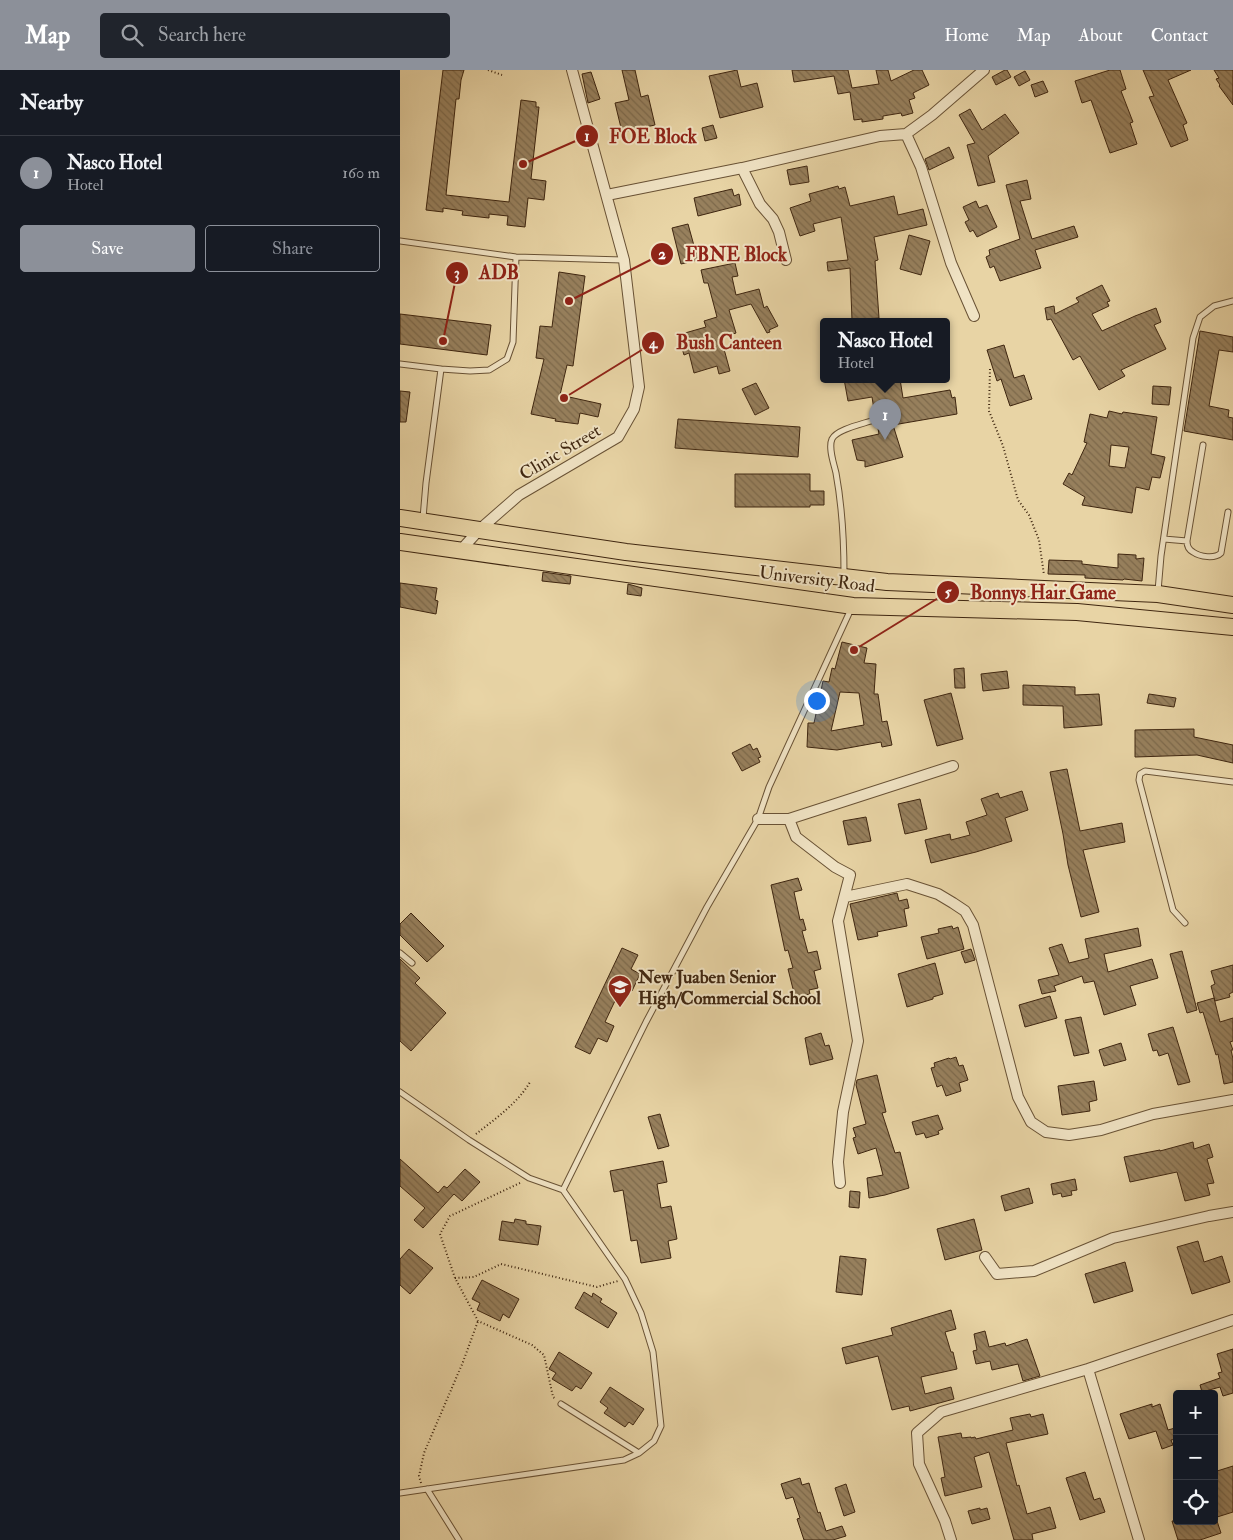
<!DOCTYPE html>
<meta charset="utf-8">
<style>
:root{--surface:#171b24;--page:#20242c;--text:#f1f3f6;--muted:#9ea1a6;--line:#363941;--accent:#8c9099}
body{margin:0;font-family:"IM FELL Double Pica",serif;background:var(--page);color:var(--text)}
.controls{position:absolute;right:15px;bottom:15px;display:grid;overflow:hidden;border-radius:5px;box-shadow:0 2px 12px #0003}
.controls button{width:45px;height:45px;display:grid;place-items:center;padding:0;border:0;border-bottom:1px solid var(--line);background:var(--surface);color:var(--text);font:25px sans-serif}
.you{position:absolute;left:416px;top:630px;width:18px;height:18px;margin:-12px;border:4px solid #fff;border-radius:50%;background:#1a73e8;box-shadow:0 0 0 8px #1a73e833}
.badge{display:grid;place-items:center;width:32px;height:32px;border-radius:50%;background:var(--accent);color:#fff;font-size:16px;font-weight:700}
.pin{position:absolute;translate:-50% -41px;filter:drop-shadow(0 1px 2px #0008)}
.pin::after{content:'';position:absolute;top:26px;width:18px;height:15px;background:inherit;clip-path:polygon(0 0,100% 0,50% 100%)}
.popup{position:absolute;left:420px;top:248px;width:130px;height:65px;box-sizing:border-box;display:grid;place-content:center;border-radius:5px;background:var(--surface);filter:drop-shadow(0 1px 4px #0005);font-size:16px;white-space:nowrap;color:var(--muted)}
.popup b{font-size:19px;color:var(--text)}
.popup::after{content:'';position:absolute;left:50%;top:100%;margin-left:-10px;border:10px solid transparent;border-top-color:var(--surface)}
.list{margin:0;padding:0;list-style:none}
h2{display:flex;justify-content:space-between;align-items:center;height:65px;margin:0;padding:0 20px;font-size:21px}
h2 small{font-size:16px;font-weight:400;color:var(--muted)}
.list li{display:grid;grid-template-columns:32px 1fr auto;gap:15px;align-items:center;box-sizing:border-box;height:75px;padding:0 20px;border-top:1px solid var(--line)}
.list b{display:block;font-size:19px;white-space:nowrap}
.list p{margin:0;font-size:16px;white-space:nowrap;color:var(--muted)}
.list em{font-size:16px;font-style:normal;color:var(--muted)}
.actions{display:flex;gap:10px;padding:15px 20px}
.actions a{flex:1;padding:11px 0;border:1px solid var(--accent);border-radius:5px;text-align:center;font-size:18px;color:var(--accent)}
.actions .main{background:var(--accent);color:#fff}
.icon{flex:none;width:28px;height:28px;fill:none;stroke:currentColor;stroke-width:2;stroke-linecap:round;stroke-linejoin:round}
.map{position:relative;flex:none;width:833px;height:1470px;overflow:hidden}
header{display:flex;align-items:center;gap:30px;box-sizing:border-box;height:70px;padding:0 25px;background:var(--accent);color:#fff}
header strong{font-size:24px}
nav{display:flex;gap:28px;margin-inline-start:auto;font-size:18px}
.search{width:350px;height:45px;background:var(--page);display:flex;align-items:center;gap:12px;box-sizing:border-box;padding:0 18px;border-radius:5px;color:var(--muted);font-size:19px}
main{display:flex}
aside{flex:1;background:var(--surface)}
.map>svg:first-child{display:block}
</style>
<header>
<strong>Map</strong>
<div class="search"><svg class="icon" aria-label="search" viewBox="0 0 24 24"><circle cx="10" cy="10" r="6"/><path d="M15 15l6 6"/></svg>Search here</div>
<nav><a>Home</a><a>Map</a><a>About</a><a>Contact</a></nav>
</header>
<main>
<aside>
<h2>Nearby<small></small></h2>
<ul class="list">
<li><span class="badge">1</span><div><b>Nasco Hotel</b><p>Hotel</p></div><em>160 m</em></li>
</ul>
<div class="actions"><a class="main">Save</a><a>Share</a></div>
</aside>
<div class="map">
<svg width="833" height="1470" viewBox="0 0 833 1470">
<defs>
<pattern id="building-back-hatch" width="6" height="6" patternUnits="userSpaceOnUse" patternTransform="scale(1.25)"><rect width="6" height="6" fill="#97805d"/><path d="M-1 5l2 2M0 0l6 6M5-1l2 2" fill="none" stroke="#7d694b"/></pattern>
</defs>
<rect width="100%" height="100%" fill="#e8d4a5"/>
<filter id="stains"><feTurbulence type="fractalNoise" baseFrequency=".004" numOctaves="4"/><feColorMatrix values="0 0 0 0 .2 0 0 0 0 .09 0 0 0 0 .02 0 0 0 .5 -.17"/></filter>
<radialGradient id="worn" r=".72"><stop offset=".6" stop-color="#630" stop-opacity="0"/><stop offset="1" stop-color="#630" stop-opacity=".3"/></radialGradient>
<path fill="url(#building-back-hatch)" stroke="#3f2610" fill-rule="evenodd" d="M43 0H64L61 10 59 29H56L46 125 109 132 121 30 136 32V37H139L131 109 146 111 144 130 128 128 125 157 107 155 108 146 89 144V148L62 145 63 141 43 138V142L26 140Z
M222 0H235L241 27 248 25 255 55 222 62 215 33 229 30Z
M337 0 341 17 357 13 363 37 320 48 309 6Z
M392 0H448L452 18 479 14 476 0H488L491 11 514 0H522L529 15 513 23 515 28 509 30 513 43 502 46 501 43 483 46V49L462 52V49L454 50 450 22 438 24 434 6 394 12Z
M605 0H607L611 7 596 15 592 7Z
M710 0H720L726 19 721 21 733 52 730 53 737 74 710 83 691 30 682 33 675 11Z
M743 0H791L768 10 787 53 783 55 788 70 771 77 749 27 754 26Z
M814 0H833V35L819 16 820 15 816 9 819 8Z
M625 1 630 10 619 16 614 7Z
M191 2 200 29 188 33 182 4Z
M643 11 648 22 635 27 631 15Z
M570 39 582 60 605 44 619 63 588 86 595 112 578 116 567 75 575 73 559 45Z
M313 55 317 68 305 71 302 58Z
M549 77 554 88 529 100 525 89Z
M407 96 409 112 390 115 387 100Z
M627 110 631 129 620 131 632 169 674 156 678 167 635 180 641 198 600 211 594 196 590 198 586 187 590 185 589 180 620 169 606 115Z
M438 116 439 119 445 117 450 136 494 126 498 145 523 139 527 155 474 167 478 190 475 191 479 248 452 250 450 198 428 201 427 192 448 190 441 147 413 154 415 161 400 166 390 138 411 131 409 124Z
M332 119 334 126 339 124 341 135 298 146 294 128Z
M576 131 579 138 587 135 597 157 577 167 573 160 570 162 565 152 569 150 563 137Z
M288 154 298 190 281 194 272 158Z
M509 165 530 171 521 205 500 199Z
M335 193 338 206 332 207 336 225 359 219 364 238 367 236 378 256 369 260 370 262 367 263 351 234 329 240 336 263 321 268 330 301 319 304 317 296 294 303 289 283 284 285 278 265 306 257 304 251 317 247 308 213H304L301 200Z
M159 202 185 206 173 296 167 295 160 325 201 334 198 347 180 343 178 354 155 351 156 349 131 344 144 289 136 288 140 256 152 257Z
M702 215 710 231 707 232 709 236 692 244 702 261 735 246 756 238 761 252 754 255 766 279 721 300 725 306 699 320 680 286 673 290 651 249 647 250 645 238 654 236 655 244 679 232 676 228Z
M0 244 91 255 87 285 0 274Z
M800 261 833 267V282L819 280 809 336 829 340 828 347 833 348V370L784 361Z
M604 275 614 308 624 305 632 329 610 336 601 309 597 311 587 280Z
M444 309H500L503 328 550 320 552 328 555 327 557 344 493 355 503 387 465 397V391L457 390 452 370 479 364 477 353 478 349 475 346 472 327 448 331Z
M356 313 369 338 355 345 342 319Z
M753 316 771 317 769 335 752 334Z
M0 321 10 322 6 352H0Z
M709 341 722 344 723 342 757 347 751 384 765 387 760 408 752 407 749 420 736 417 732 443 682 435 685 427 663 414 669 403 672 405 687 373 684 372 690 344 707 348ZM711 375 729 377 725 398 709 396Z
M278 349 400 357 398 387 275 378Z
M335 404H410V421H424V435H410V437H335Z
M718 484 736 485V489L744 488 742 511 724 509 723 510 685 508V505L648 504 649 490 682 491V494L718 498Z
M143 502 171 506 170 514 142 511Z
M0 513 37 518 35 530 38 531 36 544 0 537Z
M228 514 242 518 241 526 227 524Z
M442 572 467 578 464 593 476 594 474 624H478L482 652 487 651 492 675 482 677 481 672 437 680 407 677 408 653H414L423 611 429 612 432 598 435 599ZM440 622 459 623 464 655 431 661Z
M564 598 565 618H555L554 599Z
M607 601 609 618 583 621 581 604Z
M623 615 675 617V625L699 624 702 655 664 658 663 636 623 635Z
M551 623 563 669 537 676 524 630Z
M749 624 776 628 774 637 747 633Z
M794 659V667L833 675V693L797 685 735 687V660Z
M350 674 353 680 357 678 361 687 358 688 360 692 342 701 332 683Z
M667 699 680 761 722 753 725 772 683 780 699 842 681 847 668 795 663 764 650 702Z
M622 721 628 740 605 748 612 771 576 782 531 793 525 770 550 764 551 770 570 765 566 752 587 745 581 729 598 723 600 728Z
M520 729 527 759 505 764 498 734Z
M466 747 471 771 448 775 443 751Z
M398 808 402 820 394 822 400 850 403 849 406 860 402 861 408 883 417 881 421 899 414 901 418 918 409 920 410 924 395 927 388 899 393 898 388 880 385 881 371 815Z
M497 823 499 831 507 829 509 838 504 839 507 856 477 862 478 866 458 870 450 834Z
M11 843 44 876 27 892 0 865V854Z
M552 856 553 859 558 857 564 879 527 889 521 867 539 863 538 859Z
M738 858 741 876 704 884 708 902 752 889 758 908 730 916 736 935 704 945 694 911 684 913 682 906 654 916 656 921 642 924 638 910 659 905 649 878 662 874 669 893 689 888 685 869Z
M222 878 238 885 231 899 240 904 232 921 222 916 205 952 214 956 207 972 198 968 190 984 175 977Z
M571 879 575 890 565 893 561 882Z
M782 881 797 940 787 943 770 884Z
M0 889 20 908 15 913 46 943 11 981 0 971Z
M535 893 543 924 533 927V929L507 937 498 904Z
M833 895V922L829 924 830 927 815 931 811 916 815 914 811 901Z
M650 926 657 948 625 957 619 935Z
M814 928 820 952 833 948V971L830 972 833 980H831L833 989V1012L824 1014 818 984 816 985 803 942 800 943 797 933Z
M681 947 689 983 674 986 665 950Z
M773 957 790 1012 778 1015 768 983 759 986 757 980 753 981 748 964Z
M421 963 425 976 429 975 433 989 410 995 405 968Z
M721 973 726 990 704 996 699 980Z
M556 987 559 996 563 995 568 1010 559 1013 561 1021 546 1026 542 1015 537 1017 531 998 535 997 534 993 549 988 550 989Z
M477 1005 486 1042 482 1043 495 1083 500 1082 509 1118 485 1125 469 1128 467 1108 483 1105 476 1078 458 1084 453 1068 456 1067 453 1058 466 1054 456 1015 457 1010Z
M694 1011 697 1030 689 1032 690 1041 662 1045 658 1016Z
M260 1044 269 1076 258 1079 248 1047Z
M538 1045 543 1059 538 1061 539 1064 526 1068 524 1063 516 1065 512 1052Z
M793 1072 794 1079 809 1074 813 1087 807 1089 814 1113 807 1114 810 1125 785 1131 777 1102 730 1112 724 1087 760 1080V1081Z
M0 1089 38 1123 44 1116 47 1118 65 1099 80 1112 62 1131 54 1124 23 1158 14 1150 25 1138 0 1116Z
M263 1091 267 1112 257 1114 261 1138 271 1136 277 1169 268 1171 271 1188 241 1193 237 1170 231 1171 223 1120 214 1122 210 1101Z
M675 1109 677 1120 671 1121 672 1125 662 1127 661 1123 653 1125 651 1114Z
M629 1118 633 1133 605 1141 601 1126Z
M450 1121 460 1122 459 1138 449 1137Z
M115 1149 126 1151V1154L141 1156 138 1175 99 1170 102 1151 114 1153Z
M574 1149 582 1180 545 1190 537 1159Z
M798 1171 804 1192 822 1186 830 1212 792 1224 777 1177Z
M9 1179 33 1198 10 1224 0 1215V1189Z
M440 1186 466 1189 462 1225 436 1222Z
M725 1192 733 1221 694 1233 685 1204Z
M82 1210 119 1229 109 1248 103 1244 100 1251 77 1240 80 1233 72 1229Z
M184 1222 192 1227 193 1223 202 1229 200 1232 217 1243 208 1258 175 1238Z
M551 1240 556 1259 545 1262 551 1282H553L557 1299 521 1307 525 1324 551 1317 554 1329 510 1341 509 1336 492 1340 478 1286 446 1294 442 1278 493 1265 491 1258Z
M585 1261 589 1277 605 1273 606 1276 627 1269 640 1306 623 1311 618 1294 592 1300 590 1291 576 1294 573 1281 577 1280 574 1264Z
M833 1279V1323L823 1326 820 1317 802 1322 800 1315 820 1308 818 1303 822 1302 817 1284Z
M159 1282 192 1303 181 1319 176 1316 172 1321 152 1309 156 1303 149 1299Z
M210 1317 244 1339 233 1355 229 1352 225 1357 204 1343 208 1338 200 1332Z
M752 1334V1337L760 1334 768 1360 775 1358 777 1369 771 1370 773 1375 762 1379 756 1361 729 1369 720 1344Z
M630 1344 631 1347 643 1344 648 1364 606 1373 617 1416 619 1415 627 1444 650 1437 656 1458 632 1464 633 1470H614L589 1382 574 1387 582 1417 545 1426 541 1408 545 1407 538 1367 561 1363 562 1368 571 1367V1368L575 1367 576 1369 613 1360 610 1348Z
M833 1396V1442L814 1448V1402Z
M685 1402 694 1430 700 1428 705 1442 680 1450 666 1408Z
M400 1408 402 1415 409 1413 418 1443 420 1442 426 1461 442 1456 446 1466 433 1470H404L397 1449 400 1448 393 1427 386 1429 381 1414Z
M446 1414 455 1442 444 1446 435 1418Z
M580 1438V1440L587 1438 590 1449 572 1454 568 1441Z
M772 1451H817L821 1463 800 1470H778Z"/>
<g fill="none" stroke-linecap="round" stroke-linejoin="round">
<defs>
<path id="service" d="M0 171 116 187 223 190
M0 294 41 299 26 413 23 448
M41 299 70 301 89 300 107 289 113 272 116 187
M803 375 787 471C787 476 789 480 793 482 800 487 815 489 821 483L828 442
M764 469 787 471
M444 504C444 470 442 436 436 403 434 394 428 378 432 369 437 359 463 354 474 350
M758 521 761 486 793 268 800 247 814 236 833 231
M785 853 773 840 739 710 740 704 745 701 833 712
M0 883 12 893
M0 1022 69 1070 129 1108 163 1120 225 1209 241 1243 253 1282 261 1356 254 1371 239 1383 224 1390 0 1423
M163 1120 246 952 307 837 358 749 369 717 451 539
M161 1334 239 1383
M27 1419 59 1470"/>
<path id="minor" d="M506 64 521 97 551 193 574 246
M342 98 360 134 373 149 379 162 386 190
M207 125 342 98 480 66 506 64 532 45 584 0
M61 480 79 460 119 425 218 367 234 339 239 317 224 190 172 0
M358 749H389L553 696
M389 749 396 767 435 797 450 805 438 851 458 971 443 1042 438 1092 440 1113
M445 827 507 814 538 824 553 833 565 841 573 855 618 1027 631 1052 646 1062 669 1065 701 1060 753 1044 833 1030
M585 1187 597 1204 634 1201 713 1168 809 1146 833 1142
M688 1299 739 1470
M551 1470 545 1451 519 1394 517 1363 541 1342 688 1299 833 1250"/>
<path id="trunk" d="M0 448 226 482 487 512 758 524 833 535
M0 472 453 536 677 542 833 557"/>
</defs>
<use href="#service" stroke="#695235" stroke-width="7"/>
<use href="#minor" stroke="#695235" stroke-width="12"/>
<use href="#trunk" stroke="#3f2610" stroke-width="18"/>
<path stroke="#3f2610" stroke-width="2" stroke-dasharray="1 2.5" stroke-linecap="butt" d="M88 0 102 5
M590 299 589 341 603 376 618 430 629 445 639 470 644 505
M76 1064C95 1049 118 1033 130 1012
M120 1113 50 1146 40 1164 55 1208 78 1251 132 1275 144 1285 153 1327 156 1329
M55 1208 74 1207 101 1194 197 1217 218 1211
M21 1413 19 1406 24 1383 63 1292 78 1251"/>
<use href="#service" stroke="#f0e3c4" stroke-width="5"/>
<use href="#minor" stroke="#f0e3c4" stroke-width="10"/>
<use href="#trunk" stroke="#e8d4a5" stroke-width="16"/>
</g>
<defs>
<symbol id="school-pin" viewBox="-11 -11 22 30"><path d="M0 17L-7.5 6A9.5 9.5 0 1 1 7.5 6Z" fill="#8f2418" stroke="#f0e3c4"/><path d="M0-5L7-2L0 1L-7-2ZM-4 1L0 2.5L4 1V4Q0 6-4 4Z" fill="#fff"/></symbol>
</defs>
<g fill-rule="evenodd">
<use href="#school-pin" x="206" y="903" width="28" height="38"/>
</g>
<g text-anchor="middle" stroke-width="4" stroke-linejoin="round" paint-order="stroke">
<g font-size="18" fill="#3f2610" stroke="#f0e3c4">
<text transform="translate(160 382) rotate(-31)" y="6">Clinic Street</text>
<text transform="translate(417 509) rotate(7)" y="6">University Road</text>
</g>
<g font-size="18" font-weight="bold" fill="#3f2610" stroke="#f0e3c4" text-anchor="start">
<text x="238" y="913">New Juaben Senior<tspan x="238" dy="21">High/Commercial School</tspan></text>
</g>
</g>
<path fill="none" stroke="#8f2418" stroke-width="2" d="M123 94L187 66M169 231L262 184M43 271L57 203M164 328L253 273M454 580L548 522"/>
<g fill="#8f2418" stroke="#f0e3c4" stroke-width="2">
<circle cx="123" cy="94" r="5"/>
<circle cx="169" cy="231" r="5"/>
<circle cx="43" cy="271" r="5"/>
<circle cx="164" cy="328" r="5"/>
<circle cx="454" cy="580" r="5"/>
<circle cx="187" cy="66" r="12"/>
<circle cx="262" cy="184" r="12"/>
<circle cx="57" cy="203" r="12"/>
<circle cx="253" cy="273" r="12"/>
<circle cx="548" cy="522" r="12"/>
</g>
<g font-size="15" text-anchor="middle" font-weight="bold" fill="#fff">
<text x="187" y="71">1</text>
<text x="262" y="189">2</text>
<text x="57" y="208">3</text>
<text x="253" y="278">4</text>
<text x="548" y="527">5</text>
</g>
<g font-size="19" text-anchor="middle" font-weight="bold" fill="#8f2418" stroke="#f0e3c4" stroke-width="4" stroke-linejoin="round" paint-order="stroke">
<text x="253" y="73">FOE Block</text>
<text x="336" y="191">FBNE Block</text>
<text x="99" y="209">ADB</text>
<text x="329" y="279">Bush Canteen</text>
<text x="643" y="529">Bonnys Hair Game</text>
</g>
<rect width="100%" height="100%" filter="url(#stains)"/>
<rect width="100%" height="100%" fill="url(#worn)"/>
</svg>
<div class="controls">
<button>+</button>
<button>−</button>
<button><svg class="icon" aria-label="locate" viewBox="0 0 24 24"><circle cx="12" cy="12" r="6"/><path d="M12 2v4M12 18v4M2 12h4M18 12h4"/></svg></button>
</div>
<div class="you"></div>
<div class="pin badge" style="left:485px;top:370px">1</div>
<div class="popup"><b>Nasco Hotel</b>Hotel</div>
</div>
</main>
